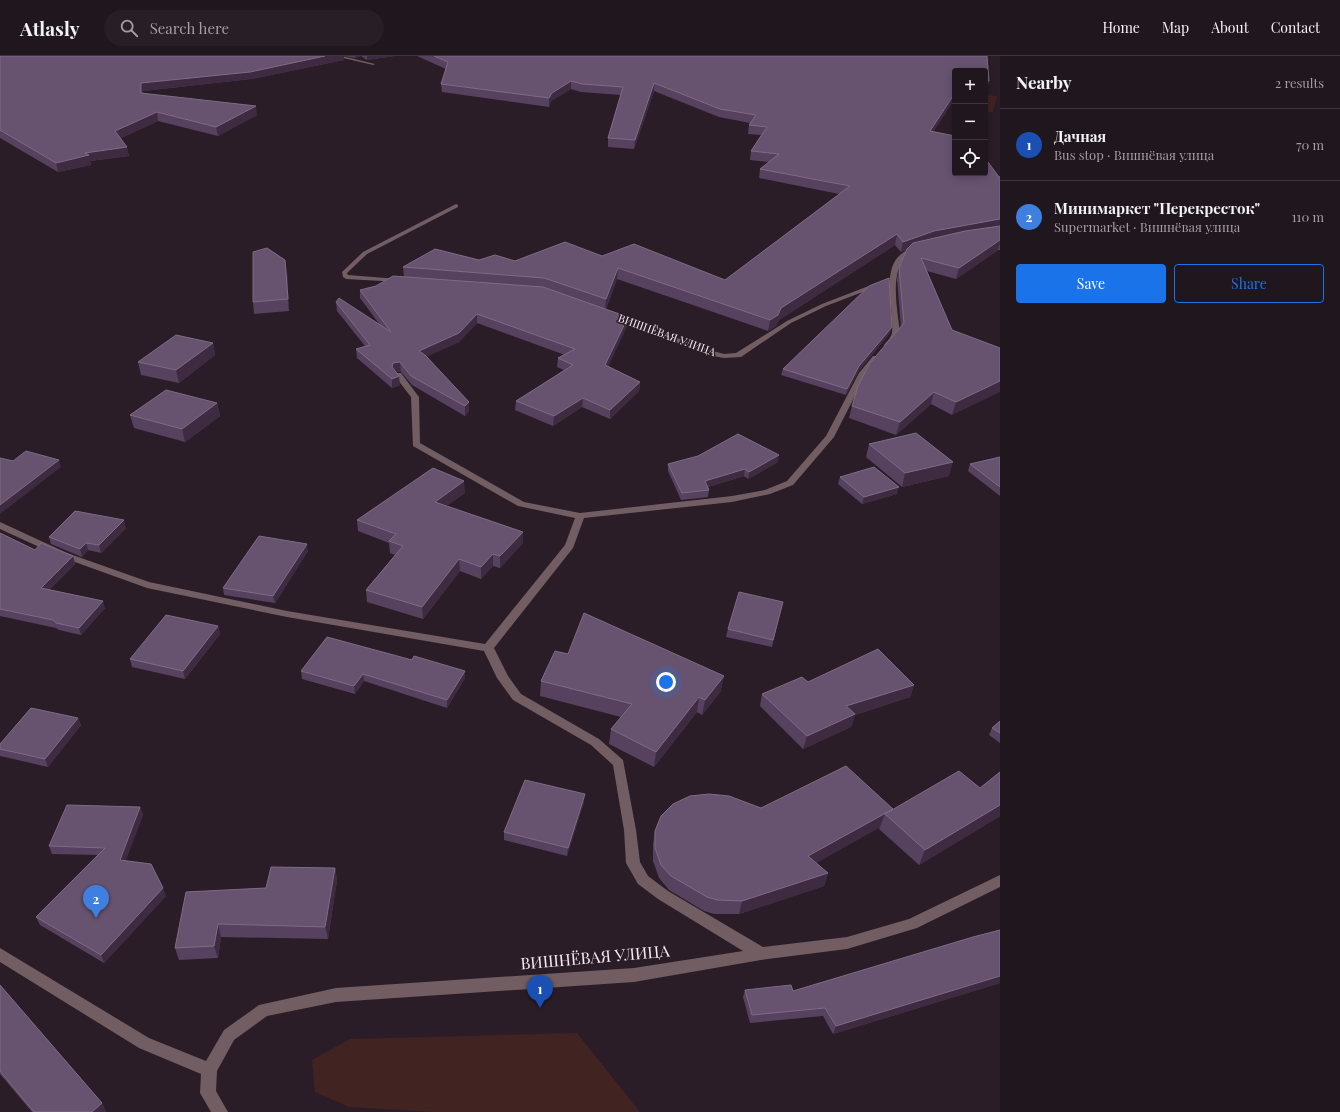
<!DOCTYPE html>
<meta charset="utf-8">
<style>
:root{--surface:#20161d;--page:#281f26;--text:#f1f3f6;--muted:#a29fa4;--line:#3d353b;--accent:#1a73e8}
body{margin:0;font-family:"Playfair Display",serif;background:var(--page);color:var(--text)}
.controls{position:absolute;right:12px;top:12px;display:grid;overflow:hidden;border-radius:4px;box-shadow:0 2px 10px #0003}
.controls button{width:36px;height:36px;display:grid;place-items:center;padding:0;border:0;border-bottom:1px solid var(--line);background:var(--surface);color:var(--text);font:20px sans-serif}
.you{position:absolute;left:666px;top:626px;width:14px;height:14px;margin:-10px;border:3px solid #fff;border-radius:50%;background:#1a73e8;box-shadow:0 0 0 6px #1a73e833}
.badge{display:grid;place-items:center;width:26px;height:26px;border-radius:50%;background:var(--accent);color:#fff;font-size:13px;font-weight:700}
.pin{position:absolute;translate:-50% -33px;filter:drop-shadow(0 1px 2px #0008)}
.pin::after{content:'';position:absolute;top:21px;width:14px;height:12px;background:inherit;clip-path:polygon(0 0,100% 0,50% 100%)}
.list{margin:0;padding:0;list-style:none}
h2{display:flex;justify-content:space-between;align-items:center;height:52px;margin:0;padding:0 16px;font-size:17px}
h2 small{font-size:13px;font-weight:400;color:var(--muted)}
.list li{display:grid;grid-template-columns:26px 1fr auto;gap:12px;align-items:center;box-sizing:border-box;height:72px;padding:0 16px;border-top:1px solid var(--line)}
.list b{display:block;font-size:15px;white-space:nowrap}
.list p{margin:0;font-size:13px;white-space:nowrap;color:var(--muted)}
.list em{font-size:13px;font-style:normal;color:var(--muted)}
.actions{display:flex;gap:8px;padding:12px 16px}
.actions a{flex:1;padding:9px 0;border:1px solid var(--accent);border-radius:4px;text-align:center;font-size:14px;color:var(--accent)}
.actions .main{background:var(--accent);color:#fff}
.icon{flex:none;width:22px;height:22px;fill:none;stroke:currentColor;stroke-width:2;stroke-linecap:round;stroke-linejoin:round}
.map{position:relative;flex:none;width:1000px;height:1056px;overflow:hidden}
header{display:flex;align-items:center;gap:24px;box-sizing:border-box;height:56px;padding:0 20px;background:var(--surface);border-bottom:1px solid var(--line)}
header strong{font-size:19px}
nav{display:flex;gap:22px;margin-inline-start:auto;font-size:14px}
.search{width:280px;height:36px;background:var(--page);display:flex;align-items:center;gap:10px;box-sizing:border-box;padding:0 14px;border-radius:22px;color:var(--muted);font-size:15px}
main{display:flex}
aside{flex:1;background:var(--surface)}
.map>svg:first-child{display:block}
</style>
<header>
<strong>Atlasly</strong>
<div class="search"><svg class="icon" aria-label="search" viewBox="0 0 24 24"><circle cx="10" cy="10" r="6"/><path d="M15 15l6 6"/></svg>Search here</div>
<nav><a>Home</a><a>Map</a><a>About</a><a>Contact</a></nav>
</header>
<main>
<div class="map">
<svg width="1000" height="1056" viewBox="0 0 1000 1056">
<rect width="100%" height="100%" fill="#2b1d27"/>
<path fill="#412321" d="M985 39 997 40 993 56 985 57Z
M577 977 640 1056H432L349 1051 315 1036 312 1004 350 983Z"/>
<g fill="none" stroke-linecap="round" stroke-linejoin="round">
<path fill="#715d62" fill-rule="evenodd" d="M335 0H342L375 8 373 9Z
M456 148 458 149V151L367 198 347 217 348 219 398 223 400 224V226L346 223 343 221 342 216 363 196Z
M916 191 918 192V194C885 203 898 253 900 278L891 291H885L884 289C887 285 892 281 892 276 895 247 875 201 916 191Z
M879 226 882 228 881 229 826 250 791 267 741 301 724 302 708 299 612 261 617 260 713 295 724 298 736 297 787 265 822 248Z
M873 300H879L880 302 866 318 834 381 793 429 770 438 732 446 584 462 573 492 494 592 508 620 521 638 599 683 623 704 636 774 640 806 648 820 668 835 763 891 847 881 909 863 1000 819V831L917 872 847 893 761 904 634 926 336 946 267 960 234 984 217 1015 216 1035 228 1056H211L200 1037 201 1018 139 992 0 906V892L149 982 206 1005 224 974 259 949 336 932 634 912 743 895 658 843 638 828 626 807 624 774 613 709 591 689 513 644 497 622 484 595 287 561 147 532 61 501 0 473V466L67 497 149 526 287 555 485 588 565 489 575 462 518 450 413 390 411 341 394 319 395 317H401L419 341 420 387 524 446 580 457 732 440 765 434 787 425 826 380 859 317Z"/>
</g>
<path fill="#56415f" d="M0 0H344V4L251 23 143 35V37L257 59 218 80 158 65 121 82 129 100 90 105 91 109 58 116 0 82Z
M345 0H394L367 4 361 0 355 2Z
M417 0H987L989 25 987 33 985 32V15H955V42L933 76 1000 121V194H998L956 223 927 215 952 274 1000 292 952 359 931 348 896 379 849 362 852 350 901 272 897 223 899 212 907 194 901 196 895 189 779 264 776 270 768 275 617 223 606 253 627 270 608 310 640 326 639 335 610 363 582 351 553 370 515 354 516 345 564 314 557 311 558 302 565 299 477 267 459 286 427 300 469 355 465 360 412 329 401 316H396L400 329 392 332 357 302 356 293 365 290 337 255 336 246 380 269 360 242V234L376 230 404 221 403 211 479 204 515 205 602 200 725 224 839 138 759 122 760 113 769 106 750 104 751 95 761 79 748 78 749 69 750 67 719 61 654 35 634 93 608 91V82L621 39 581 36 571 33 551 45 549 51 442 36 441 28 446 13Z
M287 215 289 255 254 258 253 246Z
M890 277 858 316 846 339 781 319 783 313Z
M213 287 215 299 179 327 141 319 138 306Z
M217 347 220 360 185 386 134 372 130 359Z
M869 388 949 420 902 431 866 401Z
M1000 401V440L968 415 970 408Z
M778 406 748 423 744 420 708 431 709 434 708 441 681 444 668 415V408Z
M840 421 897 438 862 448 838 428Z
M465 437 446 450 523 476V487L500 512 493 510 481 523 460 515 423 563 367 546 366 534 395 499 390 497 389 487 358 475 357 464Z
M126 472 101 497 88 494 82 501 51 488 49 481Z
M0 477 35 494 73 500 75 508 49 534 105 552 81 579 59 574 56 572 0 560Z
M308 495 275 547 224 539 223 532Z
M781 553 772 591 726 581 728 573Z
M218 570 220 578 185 623 132 611 130 603Z
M412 604 465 615V622L447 652 364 625 355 638 302 623 301 615Z
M541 625 721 635 702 659 697 656 654 711 609 688 611 673 621 661 540 640Z
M808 626 914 629 910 641 855 659 851 671 803 693 760 650 762 638Z
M78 662 81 669 48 711 0 700V688Z
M1000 665V687L989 679 992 672Z
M1000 716V760L919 809 879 773 880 771 816 807 828 817 824 830 739 858H714L704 855 669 834 659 822 653 805V788L655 775 893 753 980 732Z
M584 746 567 800 504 784V776Z
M140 751 143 759 125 805 166 840 104 907 40 869 36 861 98 799 52 798 49 790Z
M335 812 337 824 328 883 221 881 218 902 179 904 175 892 266 832Z
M1000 874V927L833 978 823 960 750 967 743 941 745 934 793 935Z
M0 929 102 1047 106 1056H32L0 1018Z"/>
<path fill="#3e2b42" d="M325 0H344V4L251 23 143 35V45L141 37V27Z
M355 0H361L355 2Z
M367 0H394L367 4Z
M571 25V33L551 45 549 51V42L552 37Z
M654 27V35L634 93 635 84Z
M955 37V42L928 84 930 75Z
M256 50 257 59 218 80 216 71Z
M157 56 158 65 117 84 115 75Z
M127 91 129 100 90 105 91 109 58 116 56 107 85 97Z
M1000 163V173L931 185 901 196 903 186 934 175Z
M897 178 895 189 779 264 776 270 768 275 770 264 781 252Z
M1000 184V187L998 194 956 223 959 212Z
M285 204 287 215 289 255 288 243Z
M618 212 617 223 605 254 606 243Z
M477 258V267L459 286 420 304 419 295Z
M628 261 627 270 605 318V309Z
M892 271 890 277 858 316 846 339 847 333 859 310Z
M213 287 215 299 179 327 176 314Z
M400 306 401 316H394L392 311 393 307Z
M399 320 400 329 392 332V323Z
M1000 325V336L952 359 956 346Z
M640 326 639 335 610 363V354Z
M934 336 931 348 896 379 900 366Z
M583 342 582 351 553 370 554 360Z
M469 346V355L465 360V350Z
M217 347 220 360 185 386 182 373Z
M779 399 778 406 748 423 749 416Z
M59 404 61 411 0 458V449Z
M953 406 949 420 902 431 905 417Z
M745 413 744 420 704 432 705 425Z
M464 425 465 437 435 458V446Z
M899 431 897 438 862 448 864 441Z
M124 464 126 472 101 497 99 489Z
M523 476V487L500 512V500Z
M86 487 88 494 82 501 80 493Z
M307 488 308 495 275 547 273 540Z
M493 498V510L481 523V511Z
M73 500 75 508 43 540 41 532Z
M459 503 460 515 423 563 422 551Z
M103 545 105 552 81 579 79 572Z
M218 570 220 578 185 623 183 615Z
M465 615V622L447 652V644Z
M363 618 364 625 355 638 354 630Z
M724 620 721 635 702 659 705 644Z
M914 629 910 641 855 659 851 671 803 693 807 680 846 650Z
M699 641 697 656 654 711 656 696Z
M78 662 81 669 48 711 45 703Z
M585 738 584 746 567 800 568 792Z
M1000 749V760L919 809 925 794Z
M140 751 143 759 123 812 120 804Z
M885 758 880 771 804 814 808 800Z
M335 812 337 824 328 883 325 871Z
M828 817 824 830 739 858 742 845Z
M163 832 166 840 104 907 101 899Z
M218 868 221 881 218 902 214 890Z
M1000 920V927L833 978 836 970Z
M102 1047 106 1056H92Z"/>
<path fill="#67536f" stroke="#7e6b84" d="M0 0H325L250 16 141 27V37L256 50 216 71 157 56 115 75 127 91 85 97 89 99 56 107 0 74Z
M434 0H987L989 25 985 24V15H955V37L930 75 955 80V117H985V102L999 121H1000V163L934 175 903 186 897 178 781 252 778 259 770 264 618 212 606 243 544 222 403 211 435 193 479 204 495 199 515 205 565 186 602 200 634 188 725 224 850 130 760 113 779 98 751 95 767 71 749 69 756 59 720 53 654 27 635 84 608 82 623 31 582 28 571 25 552 37 549 42 441 28 448 6Z
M1000 170V184L959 212 921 202 952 274 1000 292V325L956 346 934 336 900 366 852 350 858 330 870 307 904 267 899 212 907 193 913 187 965 175Z
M267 192 285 204 288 243 253 246V196Z
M393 220 543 231 628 261 605 309 640 326 610 354 583 342 554 360 516 345 573 309 558 302 575 293 477 258 459 277 419 295 425 299 469 346 465 350 411 320 400 306 393 307 392 311 399 320 392 323 356 293 370 289 336 246 339 242 391 276 360 234 376 230Z
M889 222 892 271 859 310 847 333 783 313 869 230Z
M176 279 213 287 176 314 138 306Z
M166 334 217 347 182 373 130 359Z
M916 377 953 406 905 417 869 388Z
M738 378 779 399 749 416 745 413 705 425 709 434 682 437 668 408 698 400Z
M26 395 59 404 0 449V402L13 405Z
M1000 401V431L970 408Z
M874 411 899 431 864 441 840 421Z
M433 412 464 425 435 446 523 476 500 500 493 498 481 511 459 503 422 551 366 534 403 490 389 485 396 478 357 464Z
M75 455 124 464 99 489 86 487 80 493 49 481Z
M0 477 35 494 41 487 73 500 41 532 103 545 79 572 56 567 53 564 0 553Z
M259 480 307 488 273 540 223 532Z
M739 536 783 546 773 584 728 573Z
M584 557 724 620 705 644 699 641 656 696 611 673 632 648 541 625 555 595 568 598Z
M166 559 218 570 183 615 130 603Z
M327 581 412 604 414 600 465 615 447 644 363 618 354 630 301 615Z
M878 593 914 629 846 650 855 658 807 680 762 638 802 621 808 626Z
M31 652 78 662 45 703 0 693V688Z
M1000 665V677L992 672Z
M846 710 893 753 808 800 828 817 742 845 717 844 707 841 671 820 661 809 655 792V775L661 760 673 748 690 740 709 738 729 740 761 752Z
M959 715 980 732 1000 716V749L925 794 885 758Z
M525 724 585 738 568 792 504 776Z
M67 749 140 751 120 804 151 808 163 832 101 899 36 861 105 792 49 790Z
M271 811 335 812 325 871 218 868 214 890 175 892 186 836 266 832Z
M1000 874V920L836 970 825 952 752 959 745 934 791 929 793 935 973 881Z
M0 929 102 1047 92 1056H34L0 1015Z"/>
<g text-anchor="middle" stroke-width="3" stroke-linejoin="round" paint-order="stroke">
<g font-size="11" fill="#f6ecf3" stroke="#2b1d27">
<text transform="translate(667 279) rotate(20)" y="4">ВИШНЁВАЯ УЛИЦА</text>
</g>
<g font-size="16" fill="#f6ecf3" stroke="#2b1d27">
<text transform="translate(595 901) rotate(-5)" y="6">ВИШНЁВАЯ УЛИЦА</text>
</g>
</g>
</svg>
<div class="controls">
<button>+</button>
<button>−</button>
<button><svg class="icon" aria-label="locate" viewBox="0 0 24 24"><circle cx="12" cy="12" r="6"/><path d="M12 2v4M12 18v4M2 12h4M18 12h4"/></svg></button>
</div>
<div class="you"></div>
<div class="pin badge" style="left:540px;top:952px;background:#1a4fb4">1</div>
<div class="pin badge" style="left:96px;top:862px;background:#3f7fe0">2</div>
</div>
<aside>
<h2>Nearby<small>2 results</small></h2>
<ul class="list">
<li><span class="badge" style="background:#1a4fb4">1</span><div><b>Дачная</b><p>Bus stop · Вишнёвая улица</p></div><em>70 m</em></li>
<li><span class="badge" style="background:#3f7fe0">2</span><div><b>Минимаркет &quot;Перекресток&quot;</b><p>Supermarket · Вишнёвая улица</p></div><em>110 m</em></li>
</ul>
<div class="actions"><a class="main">Save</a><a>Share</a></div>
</aside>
</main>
